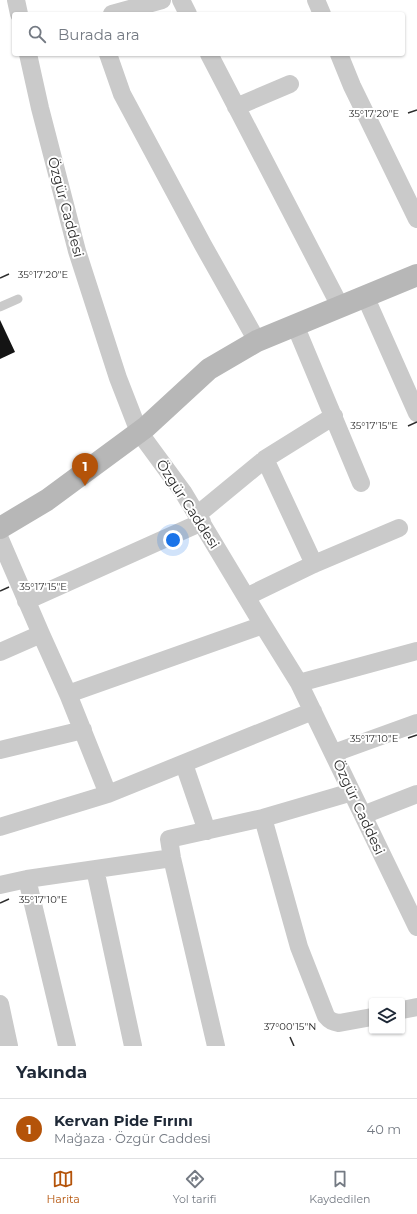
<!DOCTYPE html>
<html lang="tr">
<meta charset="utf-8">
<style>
:root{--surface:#fff;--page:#f6f6f7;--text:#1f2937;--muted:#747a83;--line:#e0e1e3;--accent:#b45309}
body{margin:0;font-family:Montserrat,sans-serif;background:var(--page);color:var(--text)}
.controls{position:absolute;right:12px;bottom:12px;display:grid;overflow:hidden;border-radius:4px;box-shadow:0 1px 3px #0004}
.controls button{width:36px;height:36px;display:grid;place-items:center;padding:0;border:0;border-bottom:1px solid var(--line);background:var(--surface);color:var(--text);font:20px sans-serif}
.you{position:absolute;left:173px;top:540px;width:14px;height:14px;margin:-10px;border:3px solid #fff;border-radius:50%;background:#1a73e8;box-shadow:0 0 0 6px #1a73e833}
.badge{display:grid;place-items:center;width:26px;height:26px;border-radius:50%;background:var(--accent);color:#fff;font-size:13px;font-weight:700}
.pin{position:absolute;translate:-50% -33px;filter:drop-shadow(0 1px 2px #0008)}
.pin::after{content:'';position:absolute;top:21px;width:14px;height:12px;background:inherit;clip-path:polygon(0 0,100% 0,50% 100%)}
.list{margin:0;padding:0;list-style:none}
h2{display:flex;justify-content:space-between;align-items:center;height:52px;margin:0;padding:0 16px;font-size:17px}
h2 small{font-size:13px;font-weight:400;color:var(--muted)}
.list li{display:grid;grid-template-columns:26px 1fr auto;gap:12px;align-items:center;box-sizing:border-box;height:60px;padding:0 16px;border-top:1px solid var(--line)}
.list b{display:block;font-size:15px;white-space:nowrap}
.list p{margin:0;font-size:13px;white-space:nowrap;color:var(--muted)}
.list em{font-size:13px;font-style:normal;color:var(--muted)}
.icon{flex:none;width:22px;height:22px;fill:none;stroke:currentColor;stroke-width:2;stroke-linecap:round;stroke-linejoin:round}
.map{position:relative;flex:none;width:417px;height:1046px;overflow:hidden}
.search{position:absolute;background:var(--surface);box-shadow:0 1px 3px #0004;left:12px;right:12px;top:12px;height:44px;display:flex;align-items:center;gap:10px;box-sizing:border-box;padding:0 14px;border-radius:4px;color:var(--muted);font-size:15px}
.sheet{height:112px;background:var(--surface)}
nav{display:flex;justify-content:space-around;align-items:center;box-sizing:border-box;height:56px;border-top:1px solid var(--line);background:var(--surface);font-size:11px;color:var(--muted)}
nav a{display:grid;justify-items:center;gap:2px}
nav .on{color:var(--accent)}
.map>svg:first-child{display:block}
</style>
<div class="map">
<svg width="417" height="1046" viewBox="0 0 417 1046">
<rect width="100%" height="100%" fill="#fff"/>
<path fill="#141414" d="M0 320 15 352 0 359Z"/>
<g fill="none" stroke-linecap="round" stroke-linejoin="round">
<path stroke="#cacaca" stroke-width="9" d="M0 307 18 299"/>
<path stroke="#cacaca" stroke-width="18" d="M16 0 19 14
M181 0 188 14
M316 0 322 14
M112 14 162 0
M28 54 40 108 77 251 118 378 139 432 183 492 263 625 299 683 417 927
M108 54 122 94 203 245 257 341
M209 54 340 306
M339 54 352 86 417 219
M236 107 290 84
M365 296 417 413
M295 325 361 483
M265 459 314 564
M197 515 265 459 334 416
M0 539 41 634 68 694 108 794
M246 597 314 564 399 528
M26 601 202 522
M0 652 41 634
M299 683 417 651
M68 694 263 625
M0 750 83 730
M334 753 417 723
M184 764 207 831
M363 815 417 794
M263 818 299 947 326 1016C330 1021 333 1022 339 1023L372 1017
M0 827 108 794 313 711
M95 869 133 1046
M27 879 67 1046
M0 885 27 879 172 858
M0 1004 9 1046
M402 1010 417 1007
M216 1046 172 858 169 839 263 818 352 792"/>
<path stroke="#b7b7b7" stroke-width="22" d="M0 528 47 500 146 427 209 369 257 341 417 275"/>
</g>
<path fill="none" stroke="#2d2d2d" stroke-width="1.5" d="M408 113 417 110M0 278 9 274M408 426 417 422M0 591 9 587M408 738 417 735M0 903 9 899M290 1037 294 1046"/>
<g text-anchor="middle" stroke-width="4" stroke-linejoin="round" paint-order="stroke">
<g font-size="14" fill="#2d2d2d" stroke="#fff">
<text transform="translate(66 207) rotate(75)" y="5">Özgür Caddesi</text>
<text transform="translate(188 504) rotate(57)" y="5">Özgür Caddesi</text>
<text transform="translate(359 807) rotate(65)" y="5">Özgür Caddesi</text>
</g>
</g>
<g font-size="10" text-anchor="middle" fill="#2d2d2d" stroke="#fff" stroke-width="4" stroke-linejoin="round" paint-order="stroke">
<text x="374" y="117">35°17'20"E</text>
<text x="43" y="278">35°17'20"E</text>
<text x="374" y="429">35°17'15"E</text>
<text x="43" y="590">35°17'15"E</text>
<text x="374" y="742">35°17'10"E</text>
<text x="43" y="903">35°17'10"E</text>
<text x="290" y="1030">37°00'15"N</text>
</g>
</svg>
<div class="controls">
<button><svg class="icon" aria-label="layers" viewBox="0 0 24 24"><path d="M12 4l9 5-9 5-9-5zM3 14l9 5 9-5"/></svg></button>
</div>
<div class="you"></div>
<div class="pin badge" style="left:85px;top:486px">1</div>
<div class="search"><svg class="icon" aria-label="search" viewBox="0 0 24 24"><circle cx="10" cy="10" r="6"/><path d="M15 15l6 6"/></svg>Burada ara</div>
</div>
<section class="sheet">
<h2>Yakında<small></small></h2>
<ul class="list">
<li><span class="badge">1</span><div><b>Kervan Pide Fırını</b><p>Mağaza · Özgür Caddesi</p></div><em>40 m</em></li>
</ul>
</section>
<nav>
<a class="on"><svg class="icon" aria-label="map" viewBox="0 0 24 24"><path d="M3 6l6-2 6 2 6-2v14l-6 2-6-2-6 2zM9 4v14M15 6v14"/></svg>Harita</a>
<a><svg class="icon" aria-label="directions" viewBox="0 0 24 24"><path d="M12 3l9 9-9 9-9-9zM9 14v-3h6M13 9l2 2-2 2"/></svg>Yol tarifi</a>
<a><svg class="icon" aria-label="saved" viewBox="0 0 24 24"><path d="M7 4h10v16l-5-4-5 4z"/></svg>Kaydedilen</a>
</nav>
